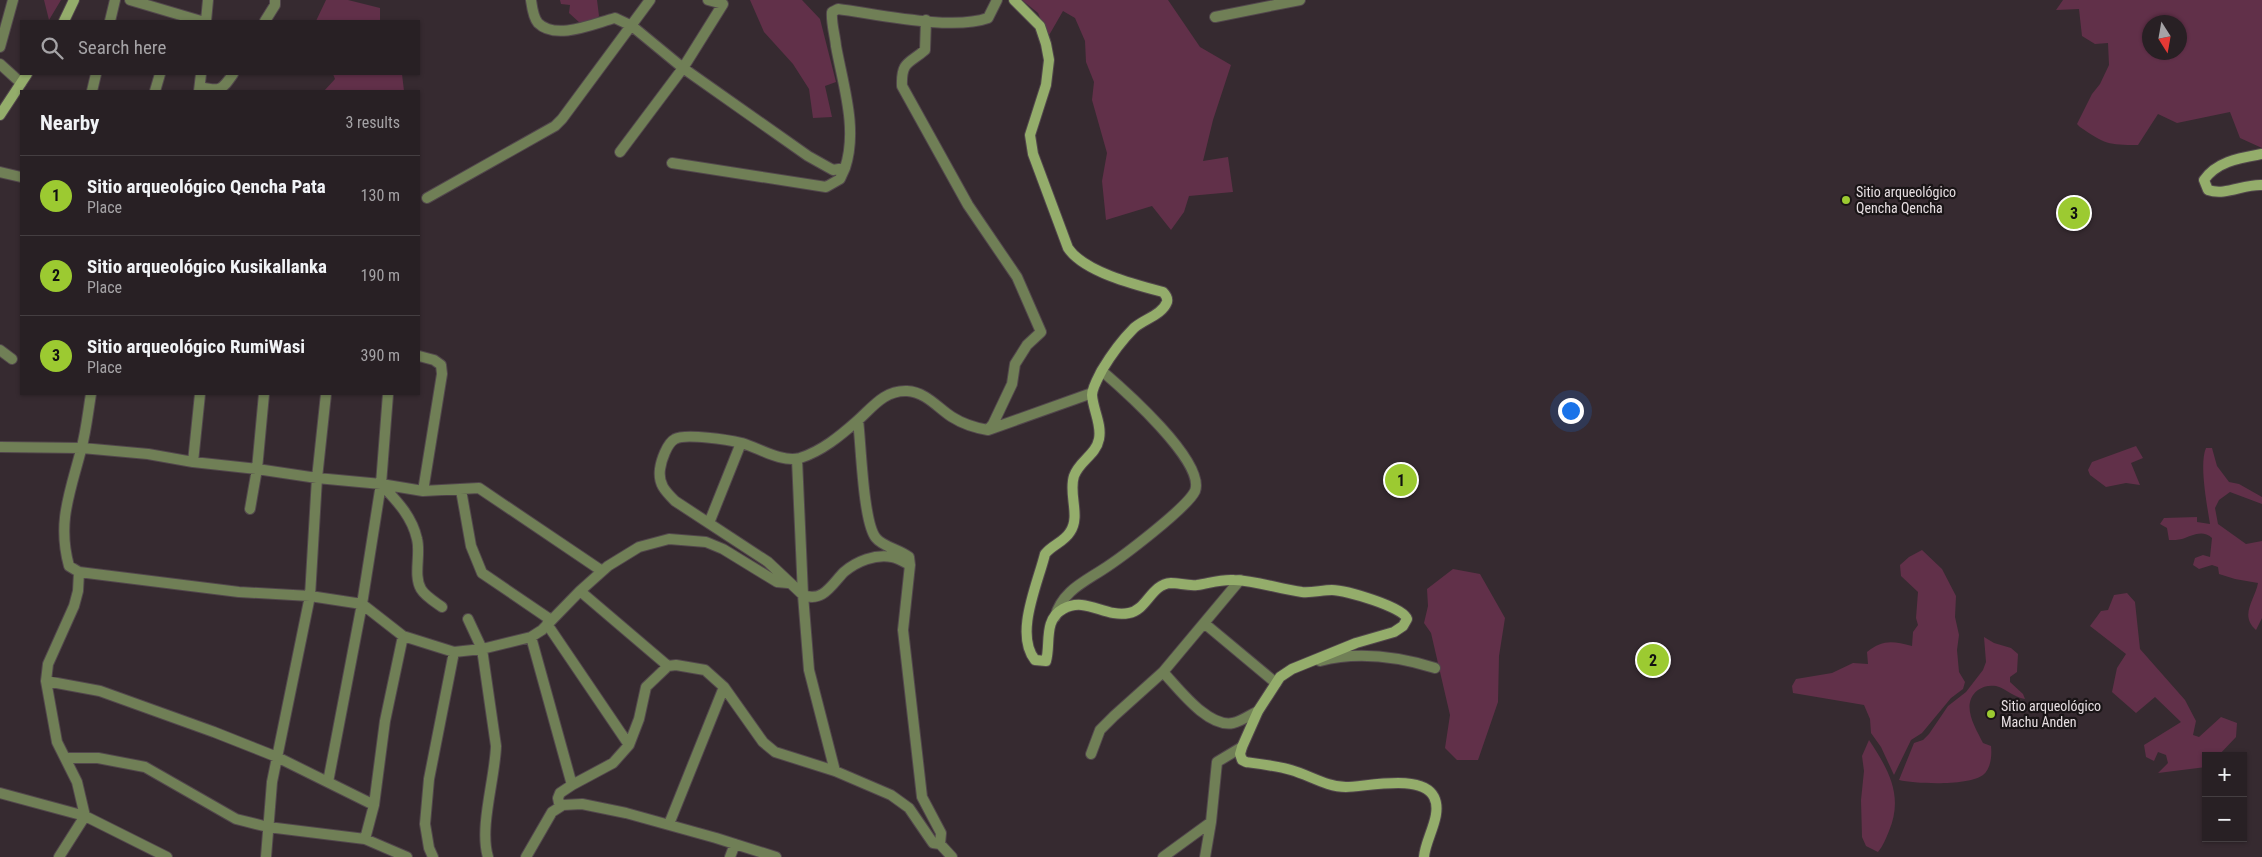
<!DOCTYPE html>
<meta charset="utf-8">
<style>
:root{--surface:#282024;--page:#342d31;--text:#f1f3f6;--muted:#a5a3a6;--line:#443e41;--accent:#9cca31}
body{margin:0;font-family:"Roboto Condensed",sans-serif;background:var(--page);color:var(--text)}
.controls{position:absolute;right:15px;bottom:15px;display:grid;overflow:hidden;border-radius:0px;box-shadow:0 1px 4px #0004}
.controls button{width:45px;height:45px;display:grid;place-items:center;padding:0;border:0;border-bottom:1px solid var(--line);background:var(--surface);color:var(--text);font:25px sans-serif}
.compass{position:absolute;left:2142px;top:15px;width:45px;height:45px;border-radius:50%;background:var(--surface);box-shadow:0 1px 4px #0004;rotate:169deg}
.you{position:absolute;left:1570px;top:410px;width:18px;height:18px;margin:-12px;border:4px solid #fff;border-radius:50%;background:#1a73e8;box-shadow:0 0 0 8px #1a73e833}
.badge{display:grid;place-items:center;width:32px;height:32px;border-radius:50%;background:var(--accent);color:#111;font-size:16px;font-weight:700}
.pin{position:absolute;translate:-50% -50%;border:2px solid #fff;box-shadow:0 1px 5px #0006}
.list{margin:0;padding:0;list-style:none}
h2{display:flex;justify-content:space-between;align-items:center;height:65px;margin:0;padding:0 20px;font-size:21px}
h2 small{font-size:16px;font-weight:400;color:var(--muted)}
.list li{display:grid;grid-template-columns:32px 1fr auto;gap:15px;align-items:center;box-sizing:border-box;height:80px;padding:0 20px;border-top:1px solid var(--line)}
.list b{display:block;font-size:19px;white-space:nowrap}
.list p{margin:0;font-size:16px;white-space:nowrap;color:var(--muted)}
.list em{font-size:16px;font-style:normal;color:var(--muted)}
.icon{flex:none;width:28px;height:28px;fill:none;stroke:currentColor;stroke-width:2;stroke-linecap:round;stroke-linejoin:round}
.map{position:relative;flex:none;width:2262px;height:857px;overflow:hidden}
.search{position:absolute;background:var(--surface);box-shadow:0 1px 4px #0004;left:20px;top:20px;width:400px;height:55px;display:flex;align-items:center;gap:12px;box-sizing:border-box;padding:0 18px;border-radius:0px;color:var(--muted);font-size:19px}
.panel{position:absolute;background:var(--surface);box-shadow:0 1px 4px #0004;left:20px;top:90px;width:400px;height:305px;border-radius:0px}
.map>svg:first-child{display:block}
</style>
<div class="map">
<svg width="2262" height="857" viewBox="0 0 2262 857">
<rect width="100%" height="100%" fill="#362a30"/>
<path fill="#613049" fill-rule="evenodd" d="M44 0H61L49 20Z
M326 0H348L380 8V21H316Z
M560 0H597L599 16 596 20 580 23 569 13 570 5 561 4Z
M750 0H802L820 19 836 82 825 86 832 117 813 118 809 89 793 64 764 32Z
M1022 0H1168L1200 47 1231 65 1213 120 1203 161 1228 157 1233 192 1189 196 1184 212 1171 230 1152 206 1106 220 1102 181 1107 153 1092 100 1094 82 1086 62 1085 41 1075 18 1063 11 1048 37 1038 13Z
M2063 0H2262V148L2240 138 2230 112 2177 123 2158 114 2138 145C2108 145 2105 144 2080 127L2077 124 2092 94 2100 84 2109 65 2108 43 2095 44 2082 36 2079 9 2056 10ZM2150 22H2180V52H2150Z
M333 74H402L404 91H324L335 79Z
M2136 446 2143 458 2131 463 2140 485 2126 483 2106 487 2090 475 2088 470 2092 462Z
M2206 448H2212L2217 466 2229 482 2239 484 2262 497V504L2230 492 2219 500 2215 508 2218 524 2246 544 2262 541V618L2256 630C2239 615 2255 600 2258 583L2235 579 2219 574 2218 567 2212 565 2199 569 2193 565 2195 558 2203 555 2210 557 2212 538C2202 529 2192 536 2182 539 2178 540 2173 540 2169 540L2167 528 2160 524 2164 518 2197 517V522L2210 524C2207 505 2199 464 2206 448Z
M1922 550 1942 569 1956 596 1955 617 1959 635 1957 650 1959 672 1965 682 1963 689 1951 698 1922 733 1911 740 1894 775 1881 747 1871 733 1870 719 1864 705 1793 693 1792 686 1796 679 1832 673 1853 663 1868 664 1867 652C1883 639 1893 641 1912 646L1913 632 1918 625 1916 618 1918 592 1901 576 1900 565 1909 557Z
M1453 569 1480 574 1505 618 1499 656 1498 702 1478 760H1457L1445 748 1450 715 1431 633 1424 623 1428 606 1427 589Z
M2127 593 2135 602 2140 649 2185 700 2196 721 2193 735 2199 737 2221 717 2237 723 2236 737 2218 756H2206V767L2158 773 2168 763 2166 755 2158 752 2154 761 2146 757 2144 745 2181 722 2155 697 2136 713 2112 692 2117 668 2126 654 2090 626 2101 611 2108 610 2114 595Z
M1984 637 1994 643 2011 648 2018 654 2017 672 2010 677V682L2023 694 2025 699C2013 697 2007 689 1996 686 1990 685 1983 686 1978 690 1960 704 1975 727 1983 743L1991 746C1992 755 1991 769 1983 775 1969 786 1916 784 1899 780L1914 743 1923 740 1929 734 1948 706 1966 692 1983 670 1986 662Z
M1869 740C1888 769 1904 795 1889 831 1886 838 1883 846 1878 852L1866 846 1862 837 1861 800 1864 771 1862 756Z"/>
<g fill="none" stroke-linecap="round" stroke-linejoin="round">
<defs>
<path id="street" d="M130 0 201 21
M531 0C532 7 533 17 538 23 556 41 595 23 615 18L632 26 683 68 808 156 833 170 845 168C858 129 843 85 836 46 835 35 831 23 832 12L838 9C877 14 952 31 988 18L997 0
M1215 17 1300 0
M926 20 925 50C909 64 901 61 902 86L968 205 1017 277 1041 332 1027 345 1015 364 1012 384 993 424 988 430
M110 21 115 0
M206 21 208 0
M265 21 275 5V0
M0 47 13 0
M0 64 21 83
M201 87C220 92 222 90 233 74
M92 91 96 74
M155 91 160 74
M199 91 201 74
M620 152 683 68 723 4 708 0
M672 163 826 187 840 179 845 168
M0 172 21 177
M427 198 555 126 562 119 650 0
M0 350 12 359
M419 356 434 360 441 365 442 374 423 491
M858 420C861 443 863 523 876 538 883 547 899 549 909 557L910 565
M0 447 82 448 148 454 193 462 257 469 317 478 381 484 423 491 479 488 602 571
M797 459 803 595 809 670 835 771
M193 462 200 394
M381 484C396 500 412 516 417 539 421 554 413 575 421 589 425 596 435 602 442 607
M461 490 471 546 482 573 551 620
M250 509 257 469 264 394
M709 523 741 443
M79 572 239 592 310 596 362 604 403 636 454 652 482 649 531 637 542 630 580 591 608 566 639 547 669 539 706 542 723 549 777 582 788 583
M580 591 668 666
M1055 617C1062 592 1082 583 1102 570 1121 558 1187 508 1195 491 1206 462 1123 389 1102 371
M468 619 482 649 496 746C495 779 479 827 488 857
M1204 623 1276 683
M547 624 629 745
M531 637 572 785
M1320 661C1358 651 1399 657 1435 668
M1163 672C1179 689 1208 728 1233 723 1242 721 1250 715 1258 711
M46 681 100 691 214 732 277 757 374 805
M1091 754 1100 730 1114 716 1163 672 1240 580
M67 758H98L145 767 236 819 268 827 365 839 407 857
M328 782 362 604 381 484 388 394
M0 793 85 816 167 857
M669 824 724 687
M365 839 374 805 385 721 403 636
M940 844 952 857
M59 857 85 816 77 782 57 742 46 681 48 664 74 606 78 591 79 572 69 566C57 522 70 493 81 450 86 432 88 412 91 394
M266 857 272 782 310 596 317 478 326 394
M433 857 429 848 425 824 429 779 454 652
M526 857 552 812 563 805
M730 857 735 844
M776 857 716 838 626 813 582 804 563 805 559 803 558 798 560 793 572 785 613 763 629 745 639 719 646 687 668 666 676 665 705 670 724 687 763 742 775 752 835 771 891 795 909 808 933 843 940 844 941 833 922 797 903 630 910 565C904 562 898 558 892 557 875 554 857 561 844 572 832 584 823 603 803 595L768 562 675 501C665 491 658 484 660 469 661 461 667 443 675 439 685 433 729 440 742 443 759 448 782 463 800 458 822 451 840 436 857 421 872 408 884 390 907 391 926 392 938 408 952 417 963 424 976 428 988 430L1092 393
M1163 857 1211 822
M1205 857 1211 822 1217 762 1242 747"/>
<path id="secondary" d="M1014 0 1040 26 1046 44 1049 60 1046 85 1030 135 1033 154 1068 248C1084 272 1136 285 1163 292 1166 295 1168 298 1167 302 1162 315 1144 319 1134 328 1122 340 1111 355 1102 370 1099 376 1092 388 1092 395 1093 410 1102 424 1099 439 1096 455 1079 461 1074 476 1068 494 1081 516 1070 532 1064 542 1052 545 1045 554 1038 583 1014 634 1035 660L1046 661C1051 644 1043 620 1063 609 1086 596 1105 618 1129 613 1147 610 1151 584 1171 583 1179 583 1188 586 1197 585 1210 583 1221 579 1234 580 1257 581 1279 589 1302 592 1312 593 1322 590 1332 590 1345 590 1404 607 1407 619L1403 626 1394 632 1356 643 1292 669 1280 677 1258 711 1242 747 1240 754 1242 760 1246 762C1261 764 1277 766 1291 770 1309 775 1327 787 1346 787 1366 787 1422 773 1434 797 1443 815 1425 839 1424 857
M64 21 74 0
M0 115 27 74
M2262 154C2240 158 2217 161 2204 180L2208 190C2226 196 2243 184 2262 185"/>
</defs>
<use href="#street" stroke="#52474c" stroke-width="12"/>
<use href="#secondary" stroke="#52474c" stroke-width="12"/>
<use href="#street" stroke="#707f56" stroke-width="10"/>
<use href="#secondary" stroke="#94ad6b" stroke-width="10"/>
</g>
<g fill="#9cca31" stroke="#1a1517" stroke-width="2">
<circle cx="1846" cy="200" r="5"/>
<circle cx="1991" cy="714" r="5"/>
</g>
<g text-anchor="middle" stroke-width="4.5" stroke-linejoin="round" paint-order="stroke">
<g font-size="14" fill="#e6dee1" stroke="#1a1517" text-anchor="start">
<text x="1856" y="197">Sitio arqueológico<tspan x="1856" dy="16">Qencha Qencha</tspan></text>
<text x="2001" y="711">Sitio arqueológico<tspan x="2001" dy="16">Machu Anden</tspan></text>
</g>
</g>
</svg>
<div class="controls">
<button>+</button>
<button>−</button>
</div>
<svg class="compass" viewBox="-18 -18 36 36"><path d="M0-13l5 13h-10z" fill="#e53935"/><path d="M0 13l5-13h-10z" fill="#a5a3a6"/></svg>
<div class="you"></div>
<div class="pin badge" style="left:1401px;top:480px">1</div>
<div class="pin badge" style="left:1653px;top:660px">2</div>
<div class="pin badge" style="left:2074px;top:213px">3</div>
<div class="search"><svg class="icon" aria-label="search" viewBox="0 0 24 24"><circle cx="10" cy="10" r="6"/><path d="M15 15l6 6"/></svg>Search here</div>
<section class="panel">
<h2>Nearby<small>3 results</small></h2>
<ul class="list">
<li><span class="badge">1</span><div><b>Sitio arqueológico Qencha Pata</b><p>Place</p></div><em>130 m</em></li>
<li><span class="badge">2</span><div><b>Sitio arqueológico Kusikallanka</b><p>Place</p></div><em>190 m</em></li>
<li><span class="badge">3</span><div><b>Sitio arqueológico RumiWasi</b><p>Place</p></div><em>390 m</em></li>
</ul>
</section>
</div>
